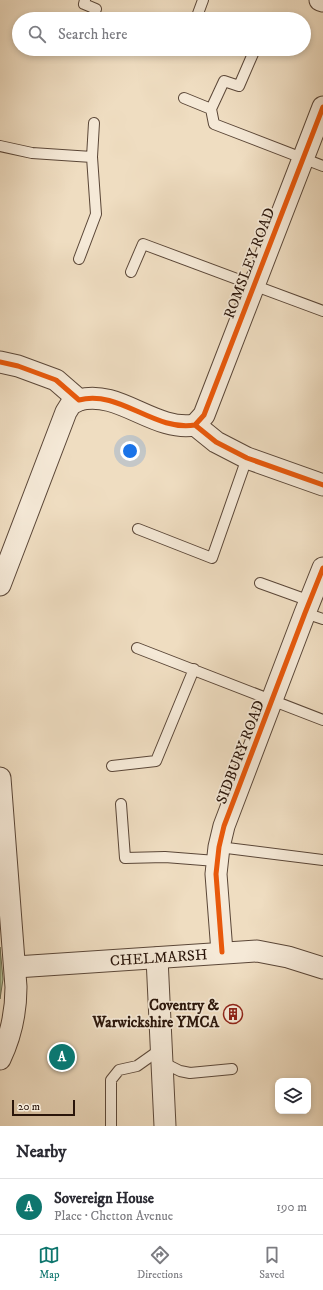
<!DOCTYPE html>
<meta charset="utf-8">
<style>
:root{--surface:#fff;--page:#f2f2f3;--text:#2b2b33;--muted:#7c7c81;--line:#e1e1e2;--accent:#0f766e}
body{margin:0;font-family:"IM FELL DW Pica",serif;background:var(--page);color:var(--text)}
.controls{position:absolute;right:12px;bottom:12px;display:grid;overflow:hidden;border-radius:8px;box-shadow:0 2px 6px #0003}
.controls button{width:36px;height:36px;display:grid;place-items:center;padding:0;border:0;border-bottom:1px solid var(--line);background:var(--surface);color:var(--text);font:20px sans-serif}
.scale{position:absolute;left:12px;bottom:10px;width:63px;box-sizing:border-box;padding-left:4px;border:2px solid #2a150a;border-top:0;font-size:11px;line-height:14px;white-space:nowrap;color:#2a150a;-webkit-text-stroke:3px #f5e9d7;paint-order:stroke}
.you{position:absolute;left:130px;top:451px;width:14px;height:14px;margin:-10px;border:3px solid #fff;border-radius:50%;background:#1a73e8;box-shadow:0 0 0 6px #1a73e833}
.badge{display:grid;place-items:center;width:26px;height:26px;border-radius:50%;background:var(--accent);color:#fff;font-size:13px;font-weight:700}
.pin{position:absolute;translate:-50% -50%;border:2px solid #fff;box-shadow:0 1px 4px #0006}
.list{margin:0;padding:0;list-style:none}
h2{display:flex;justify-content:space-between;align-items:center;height:52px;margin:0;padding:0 16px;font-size:17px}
h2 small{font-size:13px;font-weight:400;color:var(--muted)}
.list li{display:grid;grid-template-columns:26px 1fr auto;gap:12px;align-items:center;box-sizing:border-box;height:56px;padding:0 16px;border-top:1px solid var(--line)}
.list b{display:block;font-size:15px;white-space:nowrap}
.list p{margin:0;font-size:13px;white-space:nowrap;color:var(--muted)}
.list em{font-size:13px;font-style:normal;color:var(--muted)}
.icon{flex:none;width:22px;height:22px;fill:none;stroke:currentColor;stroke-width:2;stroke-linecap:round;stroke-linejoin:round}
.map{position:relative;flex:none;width:323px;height:1126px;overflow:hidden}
.search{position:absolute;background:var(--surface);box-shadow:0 2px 6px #0003;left:12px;right:12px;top:12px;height:44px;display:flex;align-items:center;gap:10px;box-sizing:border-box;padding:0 14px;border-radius:22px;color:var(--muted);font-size:15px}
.sheet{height:108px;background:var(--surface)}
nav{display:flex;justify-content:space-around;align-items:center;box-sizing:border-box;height:56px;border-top:1px solid var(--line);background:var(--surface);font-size:11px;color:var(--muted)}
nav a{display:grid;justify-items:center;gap:2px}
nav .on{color:var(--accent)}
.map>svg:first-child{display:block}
</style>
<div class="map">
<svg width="323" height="1126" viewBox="0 0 323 1126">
<rect width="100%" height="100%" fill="#efddc1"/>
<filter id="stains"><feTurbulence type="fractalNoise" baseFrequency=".005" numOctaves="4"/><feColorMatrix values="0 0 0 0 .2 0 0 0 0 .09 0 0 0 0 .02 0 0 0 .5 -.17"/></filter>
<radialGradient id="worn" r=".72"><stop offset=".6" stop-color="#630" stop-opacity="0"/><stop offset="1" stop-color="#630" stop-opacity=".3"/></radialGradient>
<path fill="#b4c297" stroke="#6f6c50" d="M0 947 3 979 0 999Z"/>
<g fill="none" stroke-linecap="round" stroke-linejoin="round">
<defs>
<path id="service" d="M85 0 84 4 96 9 92 19
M196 19 203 0
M184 98 211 109 214 124 323 166
M211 109 224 81 239 86 255 49
M0 146 32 153 92 157 94 123
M79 259 96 214 92 157
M131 272 143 244 323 311
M138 529 212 558 247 458
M260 583 310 601
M305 613 323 619
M137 648 323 720
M112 766 156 761 194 669
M121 804 125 858 165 857 216 861
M219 847 323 860
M162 1062 180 1071 190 1073 232 1069
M111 1126V1080L119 1070 137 1066 161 1049"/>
<g id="minor">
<path d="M320 0 323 1"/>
<path d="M0 362 18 366 56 380 79 400C119 389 154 432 195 425L216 442 247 458 323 485"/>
<path d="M195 425 204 415 323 107"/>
<path d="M0 585 66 412 71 404 79 400"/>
<path d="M0 778 16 987C16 1012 11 1036 0 1059"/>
<path d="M222 952 216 874 219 847 224 826 305 613 323 568"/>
<path d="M157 958 165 1126"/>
<path id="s1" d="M16 967 257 951 288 957 323 968"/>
</g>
</defs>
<use href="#service" stroke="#5b4738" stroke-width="12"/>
<use href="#minor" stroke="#5b4738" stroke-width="23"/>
<use href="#service" stroke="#f5e9d7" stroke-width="10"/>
<use href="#minor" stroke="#f5e9d7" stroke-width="21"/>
<defs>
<path id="cycleway" d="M0 362 18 366 56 380 79 400C119 389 154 432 195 425L216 442 247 458 323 485
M195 425 204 415 323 107
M222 952 216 874 219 847 224 826 305 613 323 568"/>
</defs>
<use href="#cycleway" stroke="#f5e9d7" stroke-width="8"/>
<use href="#cycleway" stroke="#e8590c" stroke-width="5"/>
</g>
<defs>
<symbol id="building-ring" viewBox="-11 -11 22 22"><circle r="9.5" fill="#f5e9d7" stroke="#8f2418" stroke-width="1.5"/><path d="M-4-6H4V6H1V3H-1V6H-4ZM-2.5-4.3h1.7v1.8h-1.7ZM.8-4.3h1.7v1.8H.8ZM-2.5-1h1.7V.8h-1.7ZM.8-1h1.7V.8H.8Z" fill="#8f2418"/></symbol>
</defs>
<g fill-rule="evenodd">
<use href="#building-ring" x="222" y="1003" width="22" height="22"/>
</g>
<g text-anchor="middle" stroke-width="3.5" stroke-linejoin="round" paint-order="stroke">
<g font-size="15" fill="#2a150a" stroke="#f5e9d7">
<text transform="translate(249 263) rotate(-69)" y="5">ROMSLEY ROAD</text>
<text transform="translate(240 752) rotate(-69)" y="5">SIDBURY ROAD</text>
<text dy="5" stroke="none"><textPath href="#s1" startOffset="143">CHELMARSH</textPath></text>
</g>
<g font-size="15" font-weight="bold" fill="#2a150a" stroke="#f5e9d7" text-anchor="end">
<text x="219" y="1010">Coventry &amp;<tspan x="219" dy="17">Warwickshire YMCA</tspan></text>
</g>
</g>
<rect width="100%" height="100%" filter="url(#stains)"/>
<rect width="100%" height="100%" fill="url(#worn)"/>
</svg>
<div class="controls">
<button><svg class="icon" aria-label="layers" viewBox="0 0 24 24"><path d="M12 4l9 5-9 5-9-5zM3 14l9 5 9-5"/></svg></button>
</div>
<div class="scale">20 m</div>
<div class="you"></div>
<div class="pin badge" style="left:62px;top:1057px">A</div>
<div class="search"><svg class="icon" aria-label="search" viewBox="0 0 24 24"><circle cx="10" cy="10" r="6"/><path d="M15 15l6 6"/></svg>Search here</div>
</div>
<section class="sheet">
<h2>Nearby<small></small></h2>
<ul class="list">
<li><span class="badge">A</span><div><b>Sovereign House</b><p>Place · Chetton Avenue</p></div><em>190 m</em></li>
</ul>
</section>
<nav>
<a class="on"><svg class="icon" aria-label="map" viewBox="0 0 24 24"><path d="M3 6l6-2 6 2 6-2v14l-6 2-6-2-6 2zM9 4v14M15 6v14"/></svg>Map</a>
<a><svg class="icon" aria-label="directions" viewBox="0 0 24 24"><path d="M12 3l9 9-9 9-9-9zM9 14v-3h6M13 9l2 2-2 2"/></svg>Directions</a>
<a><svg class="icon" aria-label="saved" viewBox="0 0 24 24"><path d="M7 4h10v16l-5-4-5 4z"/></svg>Saved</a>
</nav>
